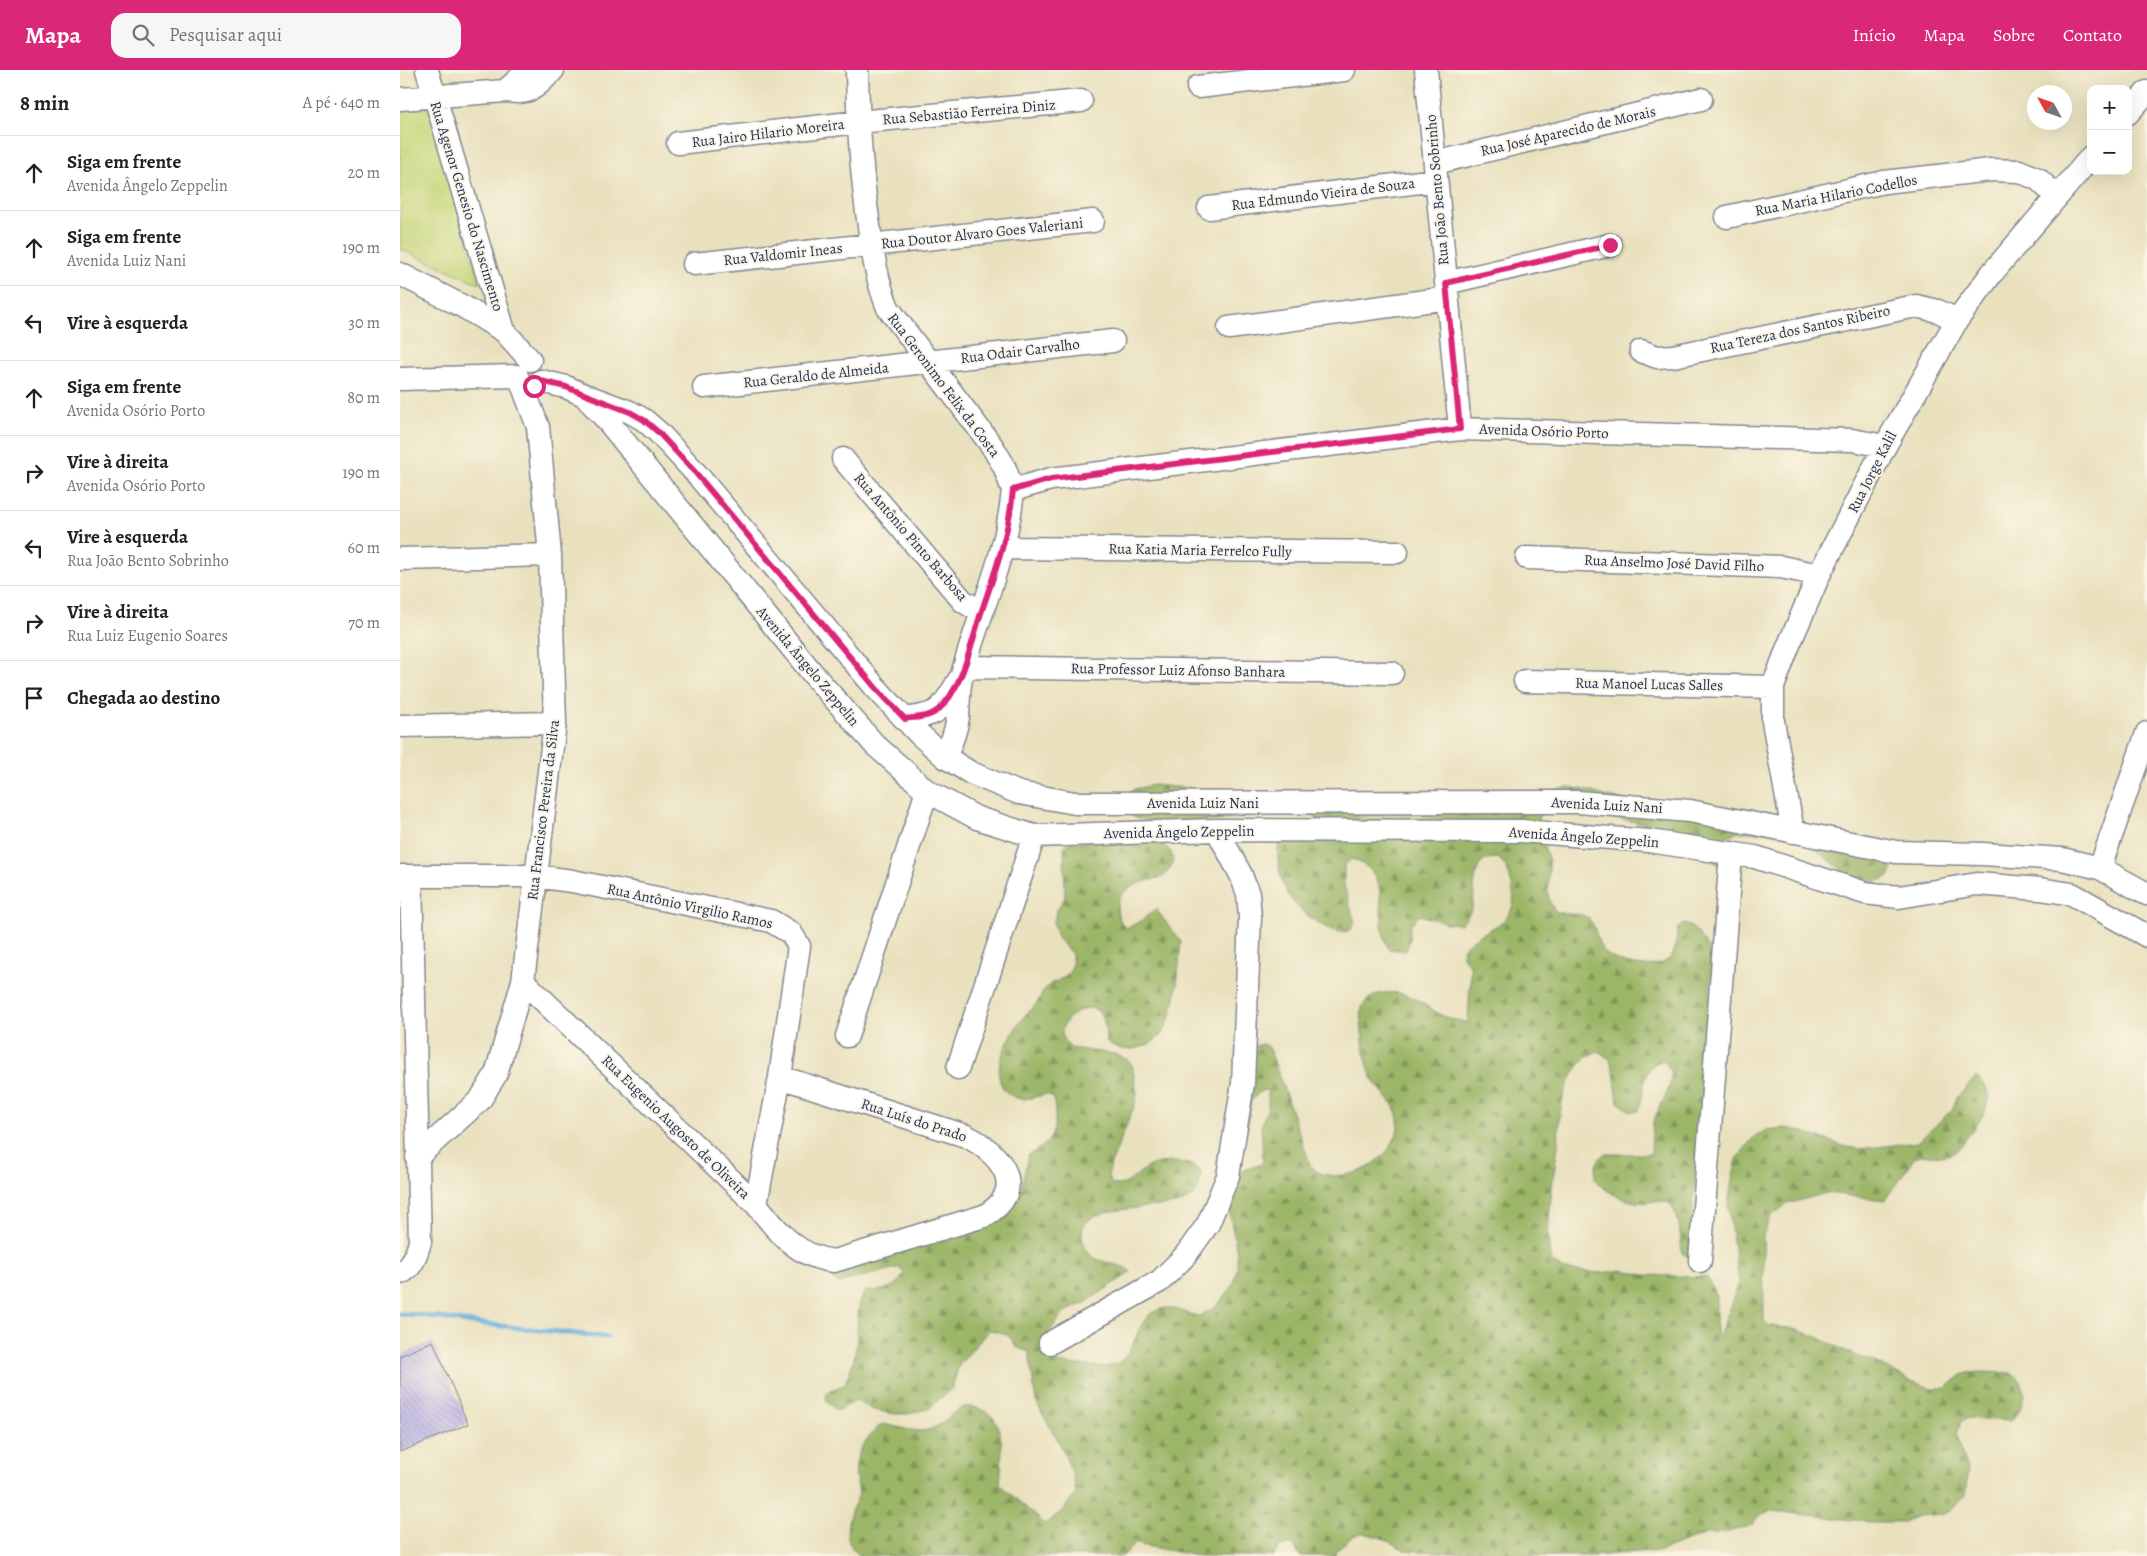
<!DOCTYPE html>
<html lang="pt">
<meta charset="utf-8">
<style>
:root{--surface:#fff;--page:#f6f6f6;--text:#202124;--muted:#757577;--line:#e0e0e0;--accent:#db2777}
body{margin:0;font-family:Alegreya,serif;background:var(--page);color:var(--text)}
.controls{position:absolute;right:15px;top:15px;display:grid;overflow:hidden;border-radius:10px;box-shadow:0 5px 20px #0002}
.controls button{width:45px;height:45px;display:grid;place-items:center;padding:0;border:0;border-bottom:1px solid var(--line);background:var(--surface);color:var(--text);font:25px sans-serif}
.compass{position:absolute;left:1627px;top:15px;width:45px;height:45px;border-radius:50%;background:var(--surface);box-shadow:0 5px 20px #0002;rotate:310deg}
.stop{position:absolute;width:15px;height:15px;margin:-11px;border:4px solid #db2777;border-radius:50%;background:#fff}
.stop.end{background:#db2777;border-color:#fff;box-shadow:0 1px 5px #0008}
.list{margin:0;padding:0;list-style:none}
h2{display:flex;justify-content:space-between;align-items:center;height:65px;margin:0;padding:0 20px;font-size:21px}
h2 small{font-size:16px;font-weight:400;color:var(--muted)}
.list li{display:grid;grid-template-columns:32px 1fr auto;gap:15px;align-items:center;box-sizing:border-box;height:75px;padding:0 20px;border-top:1px solid var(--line)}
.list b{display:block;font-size:19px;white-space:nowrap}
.list p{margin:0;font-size:16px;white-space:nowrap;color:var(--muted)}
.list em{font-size:16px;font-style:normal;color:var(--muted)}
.icon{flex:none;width:28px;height:28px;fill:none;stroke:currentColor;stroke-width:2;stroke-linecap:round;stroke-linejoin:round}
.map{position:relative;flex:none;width:1747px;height:1486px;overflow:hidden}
header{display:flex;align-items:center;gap:30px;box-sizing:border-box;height:70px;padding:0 25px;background:var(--accent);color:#fff}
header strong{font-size:24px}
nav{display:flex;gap:28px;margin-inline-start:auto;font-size:18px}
.search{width:350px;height:45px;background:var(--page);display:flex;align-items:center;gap:12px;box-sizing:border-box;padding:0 18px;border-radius:15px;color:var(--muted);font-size:19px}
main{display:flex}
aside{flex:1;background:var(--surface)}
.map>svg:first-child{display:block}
</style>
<header>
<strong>Mapa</strong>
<div class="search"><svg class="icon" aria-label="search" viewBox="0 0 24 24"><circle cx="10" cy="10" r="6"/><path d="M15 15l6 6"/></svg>Pesquisar aqui</div>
<nav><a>Início</a><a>Mapa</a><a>Sobre</a><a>Contato</a></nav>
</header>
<main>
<aside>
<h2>8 min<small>A pé · 640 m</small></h2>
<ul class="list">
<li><svg class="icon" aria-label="ahead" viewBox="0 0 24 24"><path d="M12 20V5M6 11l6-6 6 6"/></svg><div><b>Siga em frente</b><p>Avenida Ângelo Zeppelin</p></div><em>20 m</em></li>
<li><svg class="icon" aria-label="ahead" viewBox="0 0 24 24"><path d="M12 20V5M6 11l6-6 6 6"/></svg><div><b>Siga em frente</b><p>Avenida Luiz Nani</p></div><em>190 m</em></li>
<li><svg class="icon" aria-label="left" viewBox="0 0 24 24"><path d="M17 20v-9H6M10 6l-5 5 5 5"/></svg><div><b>Vire à esquerda</b></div><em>30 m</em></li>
<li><svg class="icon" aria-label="ahead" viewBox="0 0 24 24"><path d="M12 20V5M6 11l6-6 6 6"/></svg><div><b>Siga em frente</b><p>Avenida Osório Porto</p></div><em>80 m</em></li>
<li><svg class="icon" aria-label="right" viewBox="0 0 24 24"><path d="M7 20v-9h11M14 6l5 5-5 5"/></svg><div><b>Vire à direita</b><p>Avenida Osório Porto</p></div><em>190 m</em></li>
<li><svg class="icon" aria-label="left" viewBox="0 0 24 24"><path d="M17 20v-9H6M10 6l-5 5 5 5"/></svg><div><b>Vire à esquerda</b><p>Rua João Bento Sobrinho</p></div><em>60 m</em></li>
<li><svg class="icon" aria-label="right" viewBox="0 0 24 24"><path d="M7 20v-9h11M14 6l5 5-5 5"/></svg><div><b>Vire à direita</b><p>Rua Luiz Eugenio Soares</p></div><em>70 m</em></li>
<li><svg class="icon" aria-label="arrive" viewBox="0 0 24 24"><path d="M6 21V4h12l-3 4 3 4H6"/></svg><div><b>Chegada ao destino</b></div></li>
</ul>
</aside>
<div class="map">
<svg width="1747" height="1486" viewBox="0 0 1747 1486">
<defs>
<pattern id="forest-firs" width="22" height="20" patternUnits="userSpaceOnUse" patternTransform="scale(1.25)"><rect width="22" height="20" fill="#9cb668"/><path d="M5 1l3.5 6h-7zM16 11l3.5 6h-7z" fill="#7e9459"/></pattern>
<pattern id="building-back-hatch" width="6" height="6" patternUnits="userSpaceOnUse" patternTransform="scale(1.25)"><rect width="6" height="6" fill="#bab2e5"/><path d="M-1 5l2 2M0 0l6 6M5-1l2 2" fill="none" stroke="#9691bd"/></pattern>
</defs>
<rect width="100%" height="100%" fill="#fcf5e5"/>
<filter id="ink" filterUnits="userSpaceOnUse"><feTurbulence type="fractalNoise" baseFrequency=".02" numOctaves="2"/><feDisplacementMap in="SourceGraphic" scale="10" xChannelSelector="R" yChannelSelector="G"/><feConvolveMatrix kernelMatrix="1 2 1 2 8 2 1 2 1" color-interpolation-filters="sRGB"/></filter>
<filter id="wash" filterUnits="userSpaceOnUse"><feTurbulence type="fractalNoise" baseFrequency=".0096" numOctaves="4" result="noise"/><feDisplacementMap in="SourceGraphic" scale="20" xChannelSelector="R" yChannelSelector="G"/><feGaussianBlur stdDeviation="1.12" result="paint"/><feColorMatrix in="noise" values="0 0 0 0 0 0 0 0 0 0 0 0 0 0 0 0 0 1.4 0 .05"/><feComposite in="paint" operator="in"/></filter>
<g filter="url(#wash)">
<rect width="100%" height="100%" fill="#e9e1be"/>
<path fill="url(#forest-firs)" stroke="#5c7263" d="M753 715 812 720 833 724 1137 726C1171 714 1174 716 1208 727L1491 785 1492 799 1490 806 1475 812H1461L1447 804 1402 769 1367 762H1337L1321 769 1328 792 1322 796 1303 787 1293 764C1268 756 1243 753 1217 749 1191 745 1167 741 1141 743 1130 759 1147 777 1149 793 1150 807 1144 826 1153 838 1160 849 1179 840 1188 848 1196 854 1196 870 1202 879 1212 895 1257 903 1271 887 1277 880 1276 867 1278 858L1283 854C1299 857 1305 875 1313 888L1289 1187 1282 1183 1279 1153 1271 1134C1260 1128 1248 1134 1236 1132 1220 1129 1205 1121 1195 1110 1195 1099 1195 1091 1204 1084H1251C1252 1072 1251 1058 1255 1048 1262 1029 1282 1007 1263 990 1236 999 1248 1025 1237 1042L1230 1041 1218 1032 1214 1002 1210 989 1198 981C1179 988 1169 1009 1163 1028 1159 1042 1159 1059 1158 1074 1154 1104 1144 1163 1151 1191L1165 1200 1202 1203 1221 1200 1244 1205 1307 1207 1316 1226V1262L1319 1267 1339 1213 1328 1136 1332 1109 1337 1089 1352 1069 1366 1060 1386 1058 1407 1063 1446 1077 1460 1079 1518 1072 1552 1040 1557 1028 1576 1007C1601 1023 1582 1050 1568 1066 1564 1071 1560 1078 1556 1081 1543 1091 1528 1081 1515 1087L1485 1130 1427 1123 1387 1134 1375 1143 1370 1148 1363 1165 1364 1251 1369 1256 1390 1258 1415 1266 1458 1287 1471 1290 1508 1310 1531 1318H1546L1562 1305 1568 1303 1582 1302 1610 1303 1616 1306 1621 1311 1624 1325 1620 1340 1611 1351 1568 1348 1561 1351 1557 1364 1563 1388 1568 1401 1567 1418 1565 1425 1550 1441 1543 1444 1518 1446 1504 1452H1471L1371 1441C1361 1443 1357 1447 1352 1455L1325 1463H1309L1257 1482 1245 1481 1196 1486H1119L1071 1481 1053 1483 1005 1480 982 1468 964 1463 953 1466 936 1481 935 1486H900L893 1474 879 1477 873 1486H799L735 1474 723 1486H461C446 1476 445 1462 450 1445 451 1439 456 1433 458 1427 460 1422 457 1414 456 1408 453 1385 465 1368 482 1354 496 1356 514 1363 528 1360 544 1356 553 1340 564 1337 570 1336 578 1338 583 1340 608 1351 601 1392 600 1415L645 1454 661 1442 676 1424 673 1405 662 1378 636 1332 629 1282 616 1277C611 1264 602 1262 589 1260L559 1295 552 1318 530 1338 509 1344H495L474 1340 456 1331 437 1341 427 1332 426 1325 431 1320 444 1315C450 1303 454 1291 456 1278 459 1258 454 1237 466 1221 481 1222 498 1218 504 1203L500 1197 439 1213 433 1209 429 1203 430 1197 612 1136 620 1126 628 1085C633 1082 640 1079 645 1074 658 1063 656 1041 653 1027L647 1024C637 1026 626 1031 617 1028 579 1014 610 964 626 944 630 940 634 937 637 933 640 928 642 923 645 919 652 910 665 911 671 899 673 895 672 888 672 884L657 868 653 853 658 838 665 827 664 777 669 773 747 767 766 777 771 782 773 790C772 796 769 802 763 806 757 810 748 810 740 813 717 821 710 838 725 858L738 853 756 839 781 872C778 898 778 949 758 968 753 973 745 976 738 978 724 981 717 979 706 971 705 963 706 951 701 944 689 927 655 951 663 969 665 972 668 975 670 978L715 984 728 990 732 995 737 1024 735 1034 711 1094 708 1107 712 1114C728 1118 734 1106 746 1098 757 1091 775 1091 788 1094 793 1095 797 1099 801 1102 801 1112 798 1124 789 1129 768 1143 683 1130 682 1163 682 1169 685 1179 690 1184 699 1195 720 1191 731 1202L685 1233 664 1242 647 1265 644 1279 651 1291 658 1293C670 1294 701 1298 711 1296 741 1287 732 1241 766 1238 776 1237 788 1245 799 1246 811 1241 818 1235 826 1225 854 1191 820 1152 832 1115 833 1110 837 1105 840 1101L862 1094 863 1088 861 1057 868 1037V1020L861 1021 851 1031 847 1060 842 1066 854 976 863 974 869 977 911 1097C924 1108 935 1106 950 1104 974 1101 1005 1071 997 1044 993 1030 979 1021 973 1009 964 992 960 956 962 937 973 918 1000 920 1018 930 1027 936 1036 943 1045 947 1052 950 1061 951 1068 952L1071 898 1063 886V879C1083 855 1122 858 1112 815 1109 804 1108 796 1098 788 1068 786 1077 821 1072 838 1070 845 1065 849 1061 854L1047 853 1020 845 1010 855V870L1006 881 989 879C971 848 997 803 951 789L944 796V815L955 853C952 858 949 862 943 862 926 863 895 838 887 823 879 807 875 784 880 767L919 754 915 745 853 742 822 750 760 753 738 749 725 742 729 722 735 719Z"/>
<path fill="#c5d577" stroke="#70826a" d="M31 38 80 214 0 179V39Z"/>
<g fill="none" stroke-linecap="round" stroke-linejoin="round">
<path stroke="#66afde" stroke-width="5" d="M0 1244 21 1245 73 1253 207 1267"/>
</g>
<g id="blocks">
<path fill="url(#building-back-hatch)" d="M33 1271 68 1354 0 1382V1286Z"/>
</g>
</g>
<g filter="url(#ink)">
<use href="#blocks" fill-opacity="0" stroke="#82888e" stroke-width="1"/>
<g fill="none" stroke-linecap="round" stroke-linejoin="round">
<defs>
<path id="minor" d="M27 0 104 261 130 290
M457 0C458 53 461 104 469 156 473 186 477 211 488 238L592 376 604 396 613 420
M1026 0 1060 359
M798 17 944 0
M105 21 129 0
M0 29 105 21C131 25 135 18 153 0
M1728 43 1747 22
M278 73 458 52 681 31
M1035 93 1301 29
M809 138 1036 110
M1327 147 1484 112 1591 100 1619 101 1638 109 1657 127
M294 194 693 151
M0 204 64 237 104 261
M1046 213 1210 175
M829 258 1048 228
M1241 281 1257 287 1273 286 1516 236 1538 241 1557 250
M0 309 117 306
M141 311 166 317 184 325 206 349 418 610 475 675 527 721 577 748 634 766 817 760 1121 761 1249 771 1355 787 1465 823 1499 827 1577 814 1640 819 1672 824 1747 866
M304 317 713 271
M187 326 230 342 244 350 258 362 294 401 475 617 519 664 545 687 571 703 619 723 675 733 1178 732 1290 741 1496 782 1583 784 1662 789 1700 798 1747 824
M443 389 563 531 581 542
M604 478 997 482
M1127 488 1381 497 1419 505
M0 489 150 485
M564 597 992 603
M1125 611 1373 617
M505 649C542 644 540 641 559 610
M0 656 155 653
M545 687C551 674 556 662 558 647 559 633 558 618 562 605 579 543 607 485 613 420L651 409 1060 359 1452 370 1485 376
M1393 762 1373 651V617L1388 577 1419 505 1485 376 1557 250 1592 203 1691 87
M1700 798 1747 663
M0 806H135L172 811 371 851 391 863 399 876 380 1007 356 1134
M123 911 356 1134C378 1162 397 1187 434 1191L584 1146C630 1120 601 1083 566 1066L380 1007
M447 966 527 721
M558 998 634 766
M17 1087 80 1030 96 1004 123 911 155 653 150 485 138 357 122 314
M1300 1191 1331 783
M0 1203C13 1198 16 1185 20 1172L11 806
M650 1273 760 1211 785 1186 808 1154 828 1106 843 1013 850 847 848 824 841 805 817 760"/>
</defs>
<use href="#minor" stroke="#82888e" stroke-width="25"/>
<use href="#minor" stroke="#fff" stroke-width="22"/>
</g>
</g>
<g fill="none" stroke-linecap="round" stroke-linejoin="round" filter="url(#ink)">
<path stroke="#db2777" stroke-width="6" d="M134 316 141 311 166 317 230 342 244 350 258 362 294 401 475 617 505 649C516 647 529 648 538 640 563 619 571 573 581 543 595 502 609 464 613 420L651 409 1060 359 1046 213 1210 175"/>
</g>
<g text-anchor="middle" stroke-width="4" stroke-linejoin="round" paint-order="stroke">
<g font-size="15" fill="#1b2f5e" stroke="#fcf5e5">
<text transform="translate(569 42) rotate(-5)" y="5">Rua Sebastião Ferreira Diniz</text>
<text transform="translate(1168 61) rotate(-13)" y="5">Rua José Aparecido de Morais</text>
<text transform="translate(368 63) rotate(-7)" y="5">Rua Jairo Hilario Moreira</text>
<text transform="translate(1037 120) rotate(-95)" y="5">Rua João Bento Sobrinho</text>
<text transform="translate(923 124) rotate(-7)" y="5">Rua Edmundo Vieira de Souza</text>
<text transform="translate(1436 125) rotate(-11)" y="5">Rua Maria Hilario Codellos</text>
<text transform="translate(67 136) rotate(73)" y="5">Rua Agenor Genesio do Nascimento</text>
<text transform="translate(582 163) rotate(-6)" y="5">Rua Doutor Alvaro Goes Valeriani</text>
<text transform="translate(383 184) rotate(-6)" y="5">Rua Valdomir Ineas</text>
<text transform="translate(1400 259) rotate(-12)" y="5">Rua Tereza dos Santos Ribeiro</text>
<text transform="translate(620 281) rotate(-7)" y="5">Rua Odair Carvalho</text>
<text transform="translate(416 305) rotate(-6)" y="5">Rua Geraldo de Almeida</text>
<text transform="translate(544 315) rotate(53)" y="5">Rua Geronimo Felix da Costa</text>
<text transform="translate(1144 361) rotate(2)" y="5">Avenida Osório Porto</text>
<text transform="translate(1472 402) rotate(-63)" y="5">Rua Jorge Kalil</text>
<text transform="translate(511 467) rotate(49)" y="5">Rua Antônio Pinto Barbosa</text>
<text transform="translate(800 480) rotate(1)" y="5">Rua Katia Maria Ferrelco Fully</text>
<text transform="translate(1274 493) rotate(2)" y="5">Rua Anselmo José David Filho</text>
<text transform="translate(408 596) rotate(50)" y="5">Avenida Ângelo Zeppelin</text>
<text transform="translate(778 600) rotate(1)" y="5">Rua Professor Luiz Afonso Banhara</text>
<text transform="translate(1249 614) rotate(1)" y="5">Rua Manoel Lucas Salles</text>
<text x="803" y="738">Avenida Luiz Nani</text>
<text transform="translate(1207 735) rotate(3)" y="5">Avenida Luiz Nani</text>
<text transform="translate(143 740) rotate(-83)" y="5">Rua Francisco Pereira da Silva</text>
<text transform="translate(779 762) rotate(-1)" y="5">Avenida Ângelo Zeppelin</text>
<text transform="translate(1184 767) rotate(4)" y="5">Avenida Ângelo Zeppelin</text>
<text transform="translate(290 836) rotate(12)" y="5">Rua Antônio Virgilio Ramos</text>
<text transform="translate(514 1050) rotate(18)" y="5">Rua Luís do Prado</text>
<text transform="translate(276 1057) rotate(44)" y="5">Rua Eugenio Augosto de Oliveira</text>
</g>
</g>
</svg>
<div class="controls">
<button>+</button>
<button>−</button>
</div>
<svg class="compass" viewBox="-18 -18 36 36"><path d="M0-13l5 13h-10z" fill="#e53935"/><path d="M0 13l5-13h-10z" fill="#757577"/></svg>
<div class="stop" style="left:134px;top:316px"></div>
<div class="stop end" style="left:1210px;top:175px"></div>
</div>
</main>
